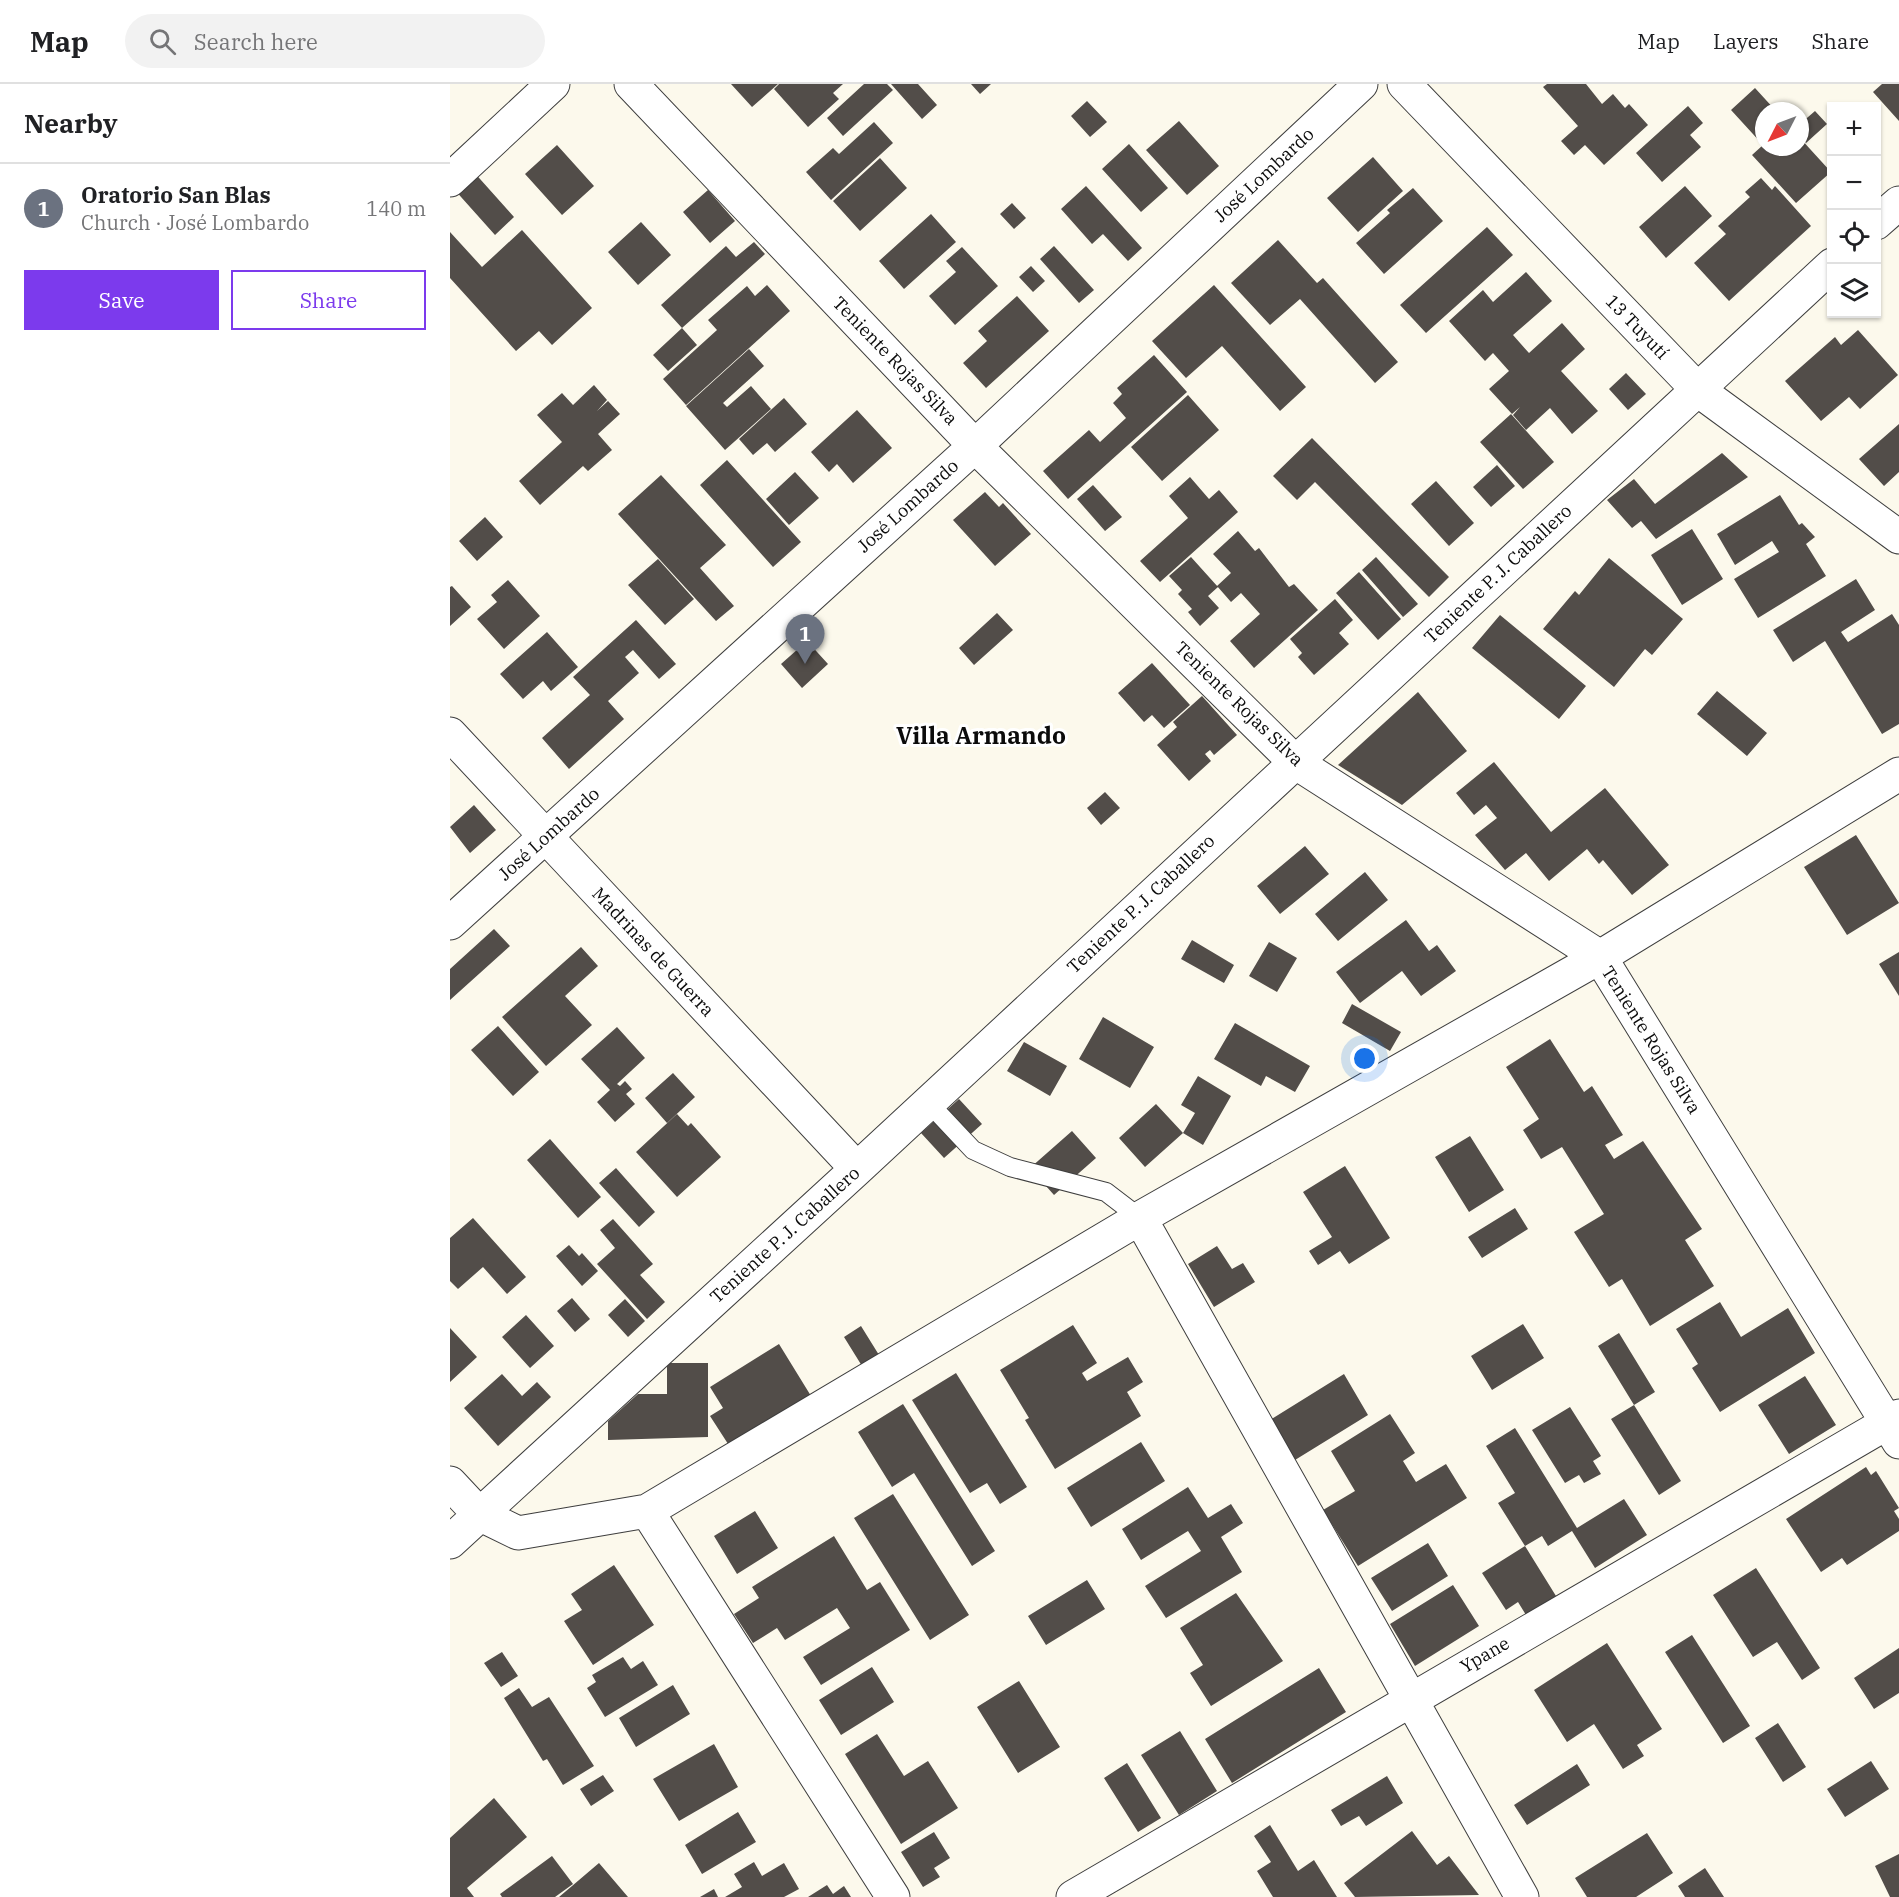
<!DOCTYPE html>
<meta charset="utf-8">
<style>
:root{--surface:#fff;--page:#f2f2f2;--text:#202124;--muted:#757577;--line:#e0e0e0;--accent:#7c3aed}
body{margin:0;font-family:"IBM Plex Serif",serif;background:var(--page);color:var(--text)}
.controls{position:absolute;right:18px;top:18px;display:grid;overflow:hidden;border-radius:0px;box-shadow:0 2px 4px #0004}
.controls button{width:54px;height:54px;display:grid;place-items:center;padding:0;border:0;border-bottom:2px solid var(--line);background:var(--surface);color:var(--text);font:30px sans-serif}
.compass{position:absolute;left:1305px;top:18px;width:54px;height:54px;border-radius:50%;background:var(--surface);box-shadow:0 2px 4px #0004;rotate:228deg}
.you{position:absolute;left:915px;top:975px;width:21px;height:21px;margin:-15px;border:4px solid #fff;border-radius:50%;background:#1a73e8;box-shadow:0 0 0 9px #1a73e833}
.badge{display:grid;place-items:center;width:39px;height:39px;border-radius:50%;background:var(--accent);color:#fff;font-size:20px;font-weight:700}
.pin{position:absolute;translate:-50% -50px;filter:drop-shadow(0 2px 3px #0008)}
.pin::after{content:'';position:absolute;top:32px;width:21px;height:18px;background:inherit;clip-path:polygon(0 0,100% 0,50% 100%)}
.list{margin:0;padding:0;list-style:none}
h2{display:flex;justify-content:space-between;align-items:center;height:78px;margin:0;padding:0 24px;font-size:26px}
h2 small{font-size:20px;font-weight:400;color:var(--muted)}
.list li{display:grid;grid-template-columns:39px 1fr auto;gap:18px;align-items:center;box-sizing:border-box;height:90px;padding:0 24px;border-top:2px solid var(--line)}
.list b{display:block;font-size:22px;white-space:nowrap}
.list p{margin:0;font-size:20px;white-space:nowrap;color:var(--muted)}
.list em{font-size:20px;font-style:normal;color:var(--muted)}
.actions{display:flex;gap:12px;padding:18px 24px}
.actions a{flex:1;padding:14px 0;border:2px solid var(--accent);border-radius:0px;text-align:center;font-size:21px;color:var(--accent)}
.actions .main{background:var(--accent);color:#fff}
.icon{flex:none;width:33px;height:33px;fill:none;stroke:currentColor;stroke-width:2;stroke-linecap:round;stroke-linejoin:round}
.map{position:relative;flex:none;width:1449px;height:1813px;overflow:hidden}
header{display:flex;align-items:center;gap:36px;box-sizing:border-box;height:84px;padding:0 30px;background:var(--surface);border-bottom:2px solid var(--line)}
header strong{font-size:28px}
nav{display:flex;gap:33px;margin-inline-start:auto;font-size:21px}
.search{width:420px;height:54px;background:var(--page);display:flex;align-items:center;gap:15px;box-sizing:border-box;padding:0 21px;border-radius:33px;color:var(--muted);font-size:22px}
main{display:flex}
aside{flex:1;background:var(--surface)}
.map>svg:first-child{display:block}
</style>
<header>
<strong>Map</strong>
<div class="search"><svg class="icon" aria-label="search" viewBox="0 0 24 24"><circle cx="10" cy="10" r="6"/><path d="M15 15l6 6"/></svg>Search here</div>
<nav><a>Map</a><a>Layers</a><a>Share</a></nav>
</header>
<main>
<aside>
<h2>Nearby<small></small></h2>
<ul class="list">
<li><span class="badge" style="background:#6b7280">1</span><div><b>Oratorio San Blas</b><p>Church · José Lombardo</p></div><em>140 m</em></li>
</ul>
<div class="actions"><a class="main">Save</a><a>Share</a></div>
</aside>
<div class="map">
<svg width="1449" height="1813" viewBox="0 0 1449 1813">
<rect width="100%" height="100%" fill="#fcf9ec"/>
<path fill="#524d49" d="M281 0H328L302 23Z
M329 0H393L383 9 389 15 358 43 324 5Z
M414 0H437L443 6 393 52 377 34Z
M441 0H468L487 21 472 35Z
M521 0H541L530 10Z
M1097 0H1136L1152 20 1163 10 1175 24 1179 20 1198 41 1154 81 1135 61 1124 71 1111 57 1128 42 1093 3Z
M1432 0H1449V37L1423 8Z
M1305 4 1326 27H1314V63H1350V54L1381 88 1346 119 1302 71 1313 61 1281 26Z
M637 17 657 38 640 53 621 32Z
M1238 22 1253 39 1240 51 1251 63 1212 98 1186 69Z
M1365 27 1377 40 1356 59 1350 52V40Z
M729 37 769 82 737 111 696 66Z
M424 38 443 59 381 116 356 88 383 64 389 70Z
M679 60 718 104 691 128 652 85Z
M107 61 144 102 112 131 75 90Z
M923 73 953 107 908 148 877 114Z
M430 74 457 104 410 147 383 117Z
M22 86 64 133 45 151 3 104Z
M1311 94 1322 106 1325 102 1361 142 1279 217 1244 179 1276 150 1268 142 1300 113 1295 108Z
M636 102 692 164 678 177 653 150 642 160 611 125Z
M1235 102 1262 132 1216 174 1189 143Z
M963 104 993 137 934 190 906 159 940 129 937 126Z
M258 106 285 137 260 159 233 128Z
M562 119 576 134 564 145 550 130Z
M481 130 506 158 454 205 429 177Z
M191 138 221 171 188 201 158 168Z
M1037 143 1063 171 976 249 950 221Z
M72 146 142 224 102 261 89 247 66 267 0 194V148L32 183Z
M828 156 867 199 873 194 948 278 925 299 850 215 820 241 781 199Z
M304 158 315 170 232 244 211 221 276 162 286 173Z
M604 162 644 206 629 219 590 175Z
M512 163 548 202 505 241 479 212 506 188 496 177Z
M581 182 595 197 583 208 569 193Z
M1076 188 1102 217 1063 251 1079 269 1112 239 1135 265 1111 287 1148 327 1122 350 1100 324 1076 346 1063 331 1070 323 1062 330 1039 305 1059 287 1043 269 1035 277 999 237 1033 206 1043 218Z
M317 201 340 227 236 321 213 295 267 246 258 236 297 202 305 212Z
M764 201 856 303 830 327 772 262 736 294 702 257Z
M567 212 599 247 536 304 513 279 537 257 528 247Z
M232 244 247 261 218 287 203 271Z
M1408 246 1448 291 1410 325 1399 313 1371 337 1335 297 1385 253 1391 261Z
M299 265 314 282 273 319 277 323 301 302 321 325 275 366 236 322Z
M704 271 737 308 618 415 593 387 639 346 650 358 676 334 663 319 672 310 667 304Z
M1176 289 1196 310 1178 326 1159 305Z
M144 301 157 316 147 327 158 317 170 330 148 350 162 366 138 387 133 382 90 421 69 397 112 358 87 331 112 309 123 321Z
M738 311 769 346 712 397 681 363Z
M334 314 357 340 325 368 317 359 303 371 289 355Z
M407 326 442 364 403 399 387 380 379 388 361 368Z
M1061 330 1104 378 1073 405 1030 358Z
M1449 340V388L1434 402 1409 375Z
M862 354 999 493 979 513 865 398 847 416 823 392Z
M1272 369 1298 393 1206 455 1191 437 1182 444 1157 416 1184 395 1205 420Z
M277 376 351 458 323 483 250 401Z
M1047 381 1065 402 1041 423 1023 403Z
M345 388 369 414 339 441 316 415Z
M211 391 276 461 250 484 284 522 266 537 168 430Z
M740 393 759 415 769 406 788 428 710 498 690 477 738 434 719 412Z
M986 397 1024 439 999 462 961 420Z
M643 401 672 433 655 447 627 415Z
M535 408 549 423 553 419 581 450 545 482 503 436Z
M1330 411 1349 441 1352 439 1365 453 1356 460 1376 492 1308 534 1284 495 1329 468 1322 457 1285 481 1267 450Z
M35 433 53 453 27 477 9 457Z
M1242 445 1273 495 1232 521 1201 471Z
M788 447 805 467 809 464 839 503 844 500 868 526 804 584 780 557 810 530 791 509 781 518 767 502 781 489 763 470Z
M741 473 768 503 758 512 769 524 750 542 738 528 742 525 728 510 732 506 719 492Z
M926 473 968 520 953 533 912 486Z
M1159 474 1233 535 1202 571 1195 565 1164 603 1093 545 1125 507 1129 511Z
M208 475 244 515 215 541 178 501Z
M909 488 951 535 928 556 886 509Z
M1406 495 1425 526 1391 548 1398 558 1442 530 1449 541V640L1432 650 1375 557 1343 578 1323 546Z
M58 496 90 532 54 565 27 535 47 518 41 511Z
M2 502 21 523 0 542V503Z
M885 515 903 536 889 549 899 560 864 591 848 573 852 569 840 555Z
M547 529 563 546 524 581 509 564Z
M1050 531 1136 602 1109 635 1022 564Z
M186 536 226 580 209 595 183 566 175 573 189 589 158 617 174 635 119 685 92 654 140 611 123 593Z
M97 548 128 583 101 607 93 597 73 615 50 590Z
M357 557 378 580 352 604 331 580Z
M702 579 740 621 714 644 702 631 694 638 668 609Z
M1267 607 1317 649 1297 672 1247 630Z
M968 608 1017 667 952 721 888 681Z
M752 612 787 651 764 671 760 666 755 670 761 677 739 697 707 661 727 643 723 638Z
M1044 678 1101 748 1155 704 1219 781 1182 811 1153 776 1149 780 1137 765 1099 797 1076 769 1055 786 1025 751 1047 734 1036 721 1024 731 1006 709Z
M655 708 670 724 651 741 637 724Z
M24 721 46 746 20 769 0 743Z
M1406 751 1449 819 1397 851 1354 783Z
M855 762 879 790 830 830 807 802Z
M915 788 938 816 888 857 865 830Z
M956 836 979 867 987 861 1006 887 971 912 952 887 910 919 886 888Z
M44 845 60 862 0 916V885Z
M742 856 784 881 774 899 731 875Z
M819 858 847 874 827 908 799 892Z
M131 863 148 882 115 912 142 941 96 982 52 933Z
M1449 868V912L1429 880Z
M902 920 951 948 940 967 892 939Z
M653 933 704 963 680 1004 629 975Z
M785 939 860 982 845 1008 816 992 811 1002 764 975Z
M48 942 89 988 63 1012 21 966Z
M167 943 195 974 167 1000 170 1002 175 997 182 1005 176 1010 185 1020 165 1038 147 1018 160 1006 131 975Z
M1100 955 1134 1008 1142 1002 1173 1051 1155 1061 1164 1075 1193 1057 1252 1145 1235 1156 1264 1202 1200 1242 1172 1195 1159 1203 1124 1148 1154 1130 1112 1063 1091 1075 1073 1046 1089 1035 1056 983Z
M574 958 617 982 600 1012 557 987Z
M223 989 245 1013 217 1039 195 1014Z
M748 992 781 1012 753 1061 733 1049 695 1083 669 1054 706 1020 733 1049 745 1029 731 1021Z
M509 1015 532 1040 494 1074 471 1049Z
M227 1030 238 1042 241 1039 271 1073 227 1113 186 1068Z
M622 1047 646 1074 604 1111 580 1084Z
M1020 1052 1054 1106 1019 1128 985 1073Z
M100 1055 151 1113 128 1134 77 1076Z
M895 1082 940 1154 899 1180 890 1167 868 1181 859 1167 882 1153 853 1108Z
M166 1084 205 1128 189 1143 149 1099Z
M1065 1124 1078 1145 1032 1174 1018 1153Z
M23 1134 76 1193 57 1210 33 1183 8 1205 0 1197V1154Z
M163 1135 203 1180 190 1191 215 1218 197 1235 147 1180 165 1164 150 1146Z
M119 1161 129 1172 132 1169 148 1187 132 1202 106 1172Z
M767 1162 782 1185 793 1179 805 1198 764 1223 738 1180Z
M122 1214 140 1235 125 1248 107 1227Z
M175 1215 195 1237 178 1253 158 1231Z
M1270 1218 1291 1253 1338 1224 1365 1269 1270 1328 1242 1284 1248 1280 1226 1245Z
M76 1231 104 1262 80 1284 52 1253Z
M1073 1240 1094 1274 1042 1306 1021 1272Z
M623 1241 647 1279 632 1289 637 1297 678 1273 693 1298 677 1308 691 1332 605 1385 575 1336 579 1334 550 1286Z
M411 1242 429 1271 412 1282 394 1253Z
M0 1244 27 1273 0 1298Z
M1169 1249 1205 1308 1184 1321 1148 1262Z
M329 1260 361 1312 280 1363 260 1332 273 1324 260 1303Z
M217 1279H258V1353L158 1356V1337L188 1310H217Z
M506 1289 577 1403 550 1420 537 1399 520 1409 462 1316Z
M52 1290 72 1312 87 1298 101 1313 48 1362 14 1324Z
M894 1290 918 1331 845 1376 820 1336Z
M1355 1292 1386 1341 1339 1370 1308 1321Z
M453 1320 545 1467 522 1482 464 1389 442 1403 408 1348Z
M1184 1321 1231 1397 1209 1411 1161 1335Z
M1120 1323 1151 1372 1143 1377 1151 1390 1134 1399 1129 1391 1115 1399 1082 1346Z
M940 1330 965 1369 953 1377 966 1398 996 1380 1017 1414 908 1482 873 1426 905 1407 881 1367Z
M1065 1344 1127 1444 1174 1415 1197 1451 1145 1484 1122 1447 1098 1462 1092 1452 1075 1462 1048 1419 1065 1409 1036 1362Z
M691 1358 715 1397 641 1443 617 1404Z
M1416 1383 1421 1391 1426 1387 1449 1424 1444 1427 1449 1435V1447L1397 1481 1392 1474 1371 1488 1336 1435Z
M738 1403 758 1434 781 1420 793 1439 771 1453 792 1488 716 1534 695 1502 751 1467 738 1447 691 1476 672 1445Z
M443 1410 519 1531 480 1556 404 1434Z
M305 1427 328 1464 287 1490 264 1452Z
M384 1452 417 1506 430 1498 460 1546 371 1601 353 1573 400 1544 387 1524 335 1556 327 1544 303 1559 284 1530 309 1514 302 1503Z
M978 1459 998 1492 942 1527 921 1494Z
M1075 1462 1106 1512 1076 1531 1068 1518 1056 1526 1032 1489Z
M164 1481 204 1541 143 1581 114 1537 132 1526 121 1510Z
M1306 1484 1370 1584 1352 1596 1327 1558 1303 1573 1263 1511Z
M637 1496 655 1525 596 1561 578 1532Z
M1003 1501 1029 1542 965 1582 940 1540Z
M786 1509 833 1577 761 1622 740 1589 753 1581 730 1544Z
M1242 1551 1300 1642 1273 1659 1215 1568Z
M1157 1559 1212 1645 1187 1661 1194 1672 1173 1685 1144 1640 1117 1658 1084 1606Z
M1449 1564V1609L1424 1625 1404 1594Z
M52 1568 68 1592 51 1603 34 1579Z
M173 1573 181 1585 193 1577 208 1601 155 1633 137 1604 146 1598 142 1591Z
M422 1583 444 1618 391 1651 369 1616Z
M869 1584 896 1628 782 1699 755 1655Z
M569 1597 610 1663 568 1689 527 1623Z
M223 1601 240 1630 186 1663 169 1634Z
M69 1604 82 1623 99 1613 144 1682 113 1701 97 1675 93 1677 54 1614Z
M1328 1639 1356 1683 1333 1698 1305 1654Z
M730 1647 767 1707 729 1731 691 1671Z
M427 1650 454 1692 478 1677 508 1724 451 1760 395 1670Z
M264 1660 288 1703 229 1737 203 1695Z
M1421 1677 1439 1705 1395 1733 1377 1705Z
M677 1679 711 1734 688 1748 654 1694Z
M1127 1680 1140 1701 1077 1741 1064 1721Z
M153 1691 164 1707 141 1722 130 1705Z
M937 1692 953 1719 916 1742 909 1732 891 1742 881 1726Z
M44 1714 77 1753 17 1804 24 1813H0V1754Z
M288 1728 306 1758 252 1790 235 1761Z
M820 1741 848 1787 864 1776 887 1813H823L807 1787 821 1778 804 1752Z
M962 1747 987 1781 999 1772 1029 1811 905 1813 894 1799Z
M484 1748 500 1774 484 1784 490 1793 473 1803 451 1768Z
M1197 1749 1223 1789 1186 1813H1137L1125 1794Z
M1449 1770V1813H1440L1425 1782Z
M102 1772 123 1800 105 1813H52L50 1810Z
M304 1778 312 1792 334 1779 349 1805 334 1813H275L292 1803 284 1790Z
M149 1779 178 1813H109L122 1802Z
M1255 1784 1274 1813H1235L1228 1802Z
M377 1801 383 1810 394 1802 401 1813H358Z
M264 1805 268 1813H250Z"/>
<g fill="none" stroke-linecap="round" stroke-linejoin="round">
<defs>
<path id="lane" d="M477 1017 523 1066 560 1083 656 1108 690 1134"/>
<path id="street" d="M181 0 525 362 845 678 1150 873 1449 1358
M954 0 1248 306 1449 453
M0 96 103 0
M1426 139 1449 119
M0 650 407 1085
M0 839 525 362 911 0
M690 1134 1072 1813
M0 1399 29 1430 68 1449 197 1427 690 1134 1150 873 1449 690
M197 1427 443 1813
M0 1458 407 1085 1382 181
M623 1813 1449 1332"/>
</defs>
<use href="#lane" stroke="#3e3e3e" stroke-width="20"/>
<use href="#street" stroke="#3e3e3e" stroke-width="35"/>
<use href="#lane" stroke="#fff" stroke-width="18"/>
<use href="#street" stroke="#fff" stroke-width="33"/>
</g>
<g text-anchor="middle" stroke-width="6" stroke-linejoin="round" paint-order="stroke">
<g font-size="18" fill="#0b0b0b" stroke="#fff">
<text transform="translate(814 91) rotate(-43)" y="6">José Lombardo</text>
<text transform="translate(1187 243) rotate(46)" y="6">13 Tuyutí</text>
<text transform="translate(445 277) rotate(46)" y="6">Teniente Rojas Silva</text>
<text transform="translate(458 422) rotate(-42)" y="6">José Lombardo</text>
<text transform="translate(1048 490) rotate(-43)" y="6">Teniente P. J. Caballero</text>
<text transform="translate(789 620) rotate(44)" y="6">Teniente Rojas Silva</text>
<text transform="translate(99 750) rotate(-42)" y="6">José Lombardo</text>
<text transform="translate(691 820) rotate(-43)" y="6">Teniente P. J. Caballero</text>
<text transform="translate(203 868) rotate(47)" y="6">Madrinas de Guerra</text>
<text transform="translate(1201 956) rotate(58)" y="6">Teniente Rojas Silva</text>
<text transform="translate(335 1151) rotate(-42)" y="6">Teniente P. J. Caballero</text>
<text transform="translate(1035 1571) rotate(-30)" y="6">Ypane</text>
</g>
<g font-size="24" font-weight="bold" fill="#0b0b0b" stroke="#fff">
<text x="531" y="660">Villa Armando</text>
</g>
</g>
</svg>
<div class="controls">
<button>+</button>
<button>−</button>
<button><svg class="icon" aria-label="locate" viewBox="0 0 24 24"><circle cx="12" cy="12" r="6"/><path d="M12 2v4M12 18v4M2 12h4M18 12h4"/></svg></button>
<button><svg class="icon" aria-label="layers" viewBox="0 0 24 24"><path d="M12 4l9 5-9 5-9-5zM3 14l9 5 9-5"/></svg></button>
</div>
<svg class="compass" viewBox="-18 -18 36 36"><path d="M0-13l5 13h-10z" fill="#e53935"/><path d="M0 13l5-13h-10z" fill="#757577"/></svg>
<div class="you"></div>
<div class="pin badge" style="left:355px;top:580px;background:#6b7280">1</div>
</div>
</main>
